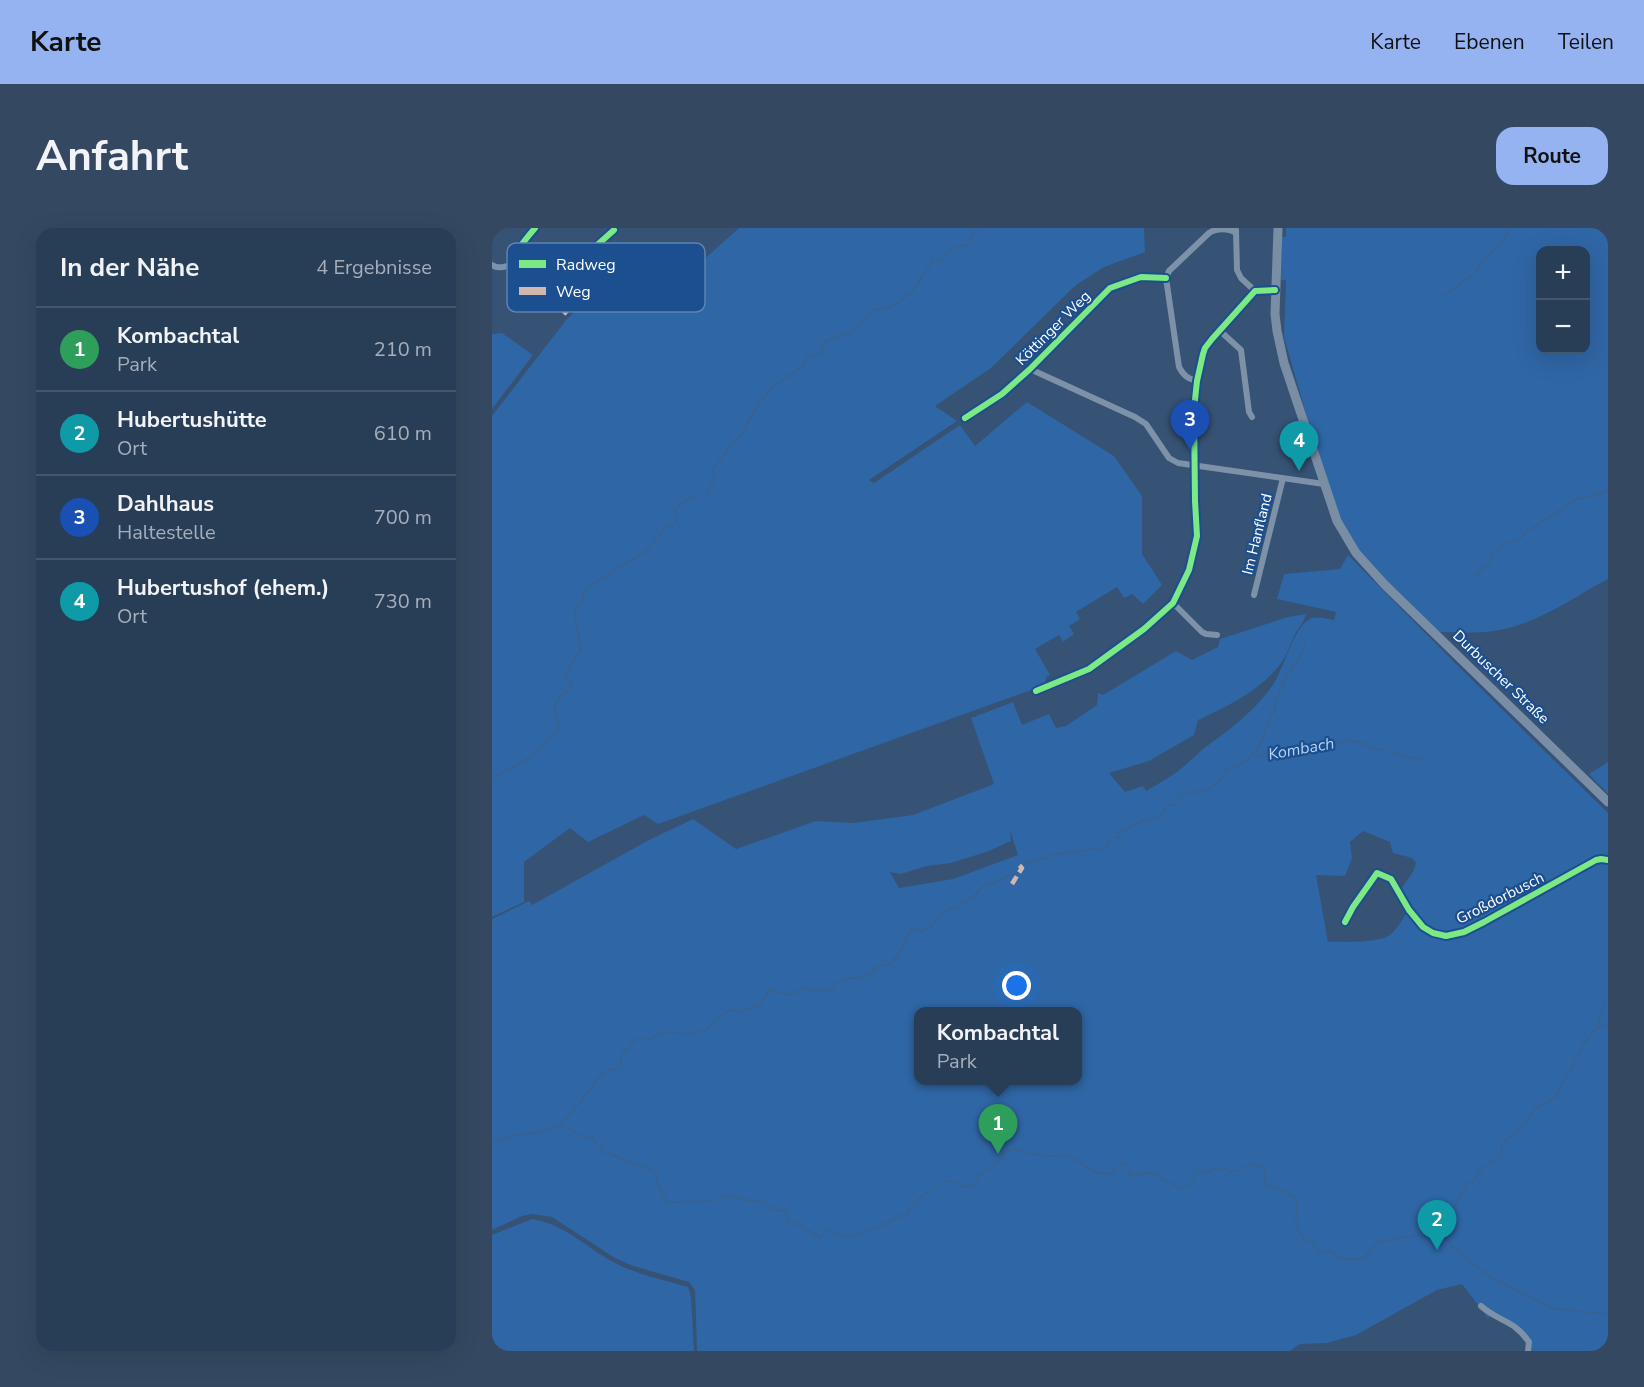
<!DOCTYPE html>
<html lang="de">
<meta charset="utf-8">
<style>
:root{--surface:#283e57;--page:#344961;--text:#f1f3f6;--muted:#a5aeba;--line:#44576d;--accent:#95b2f1}
body{margin:0;font-family:"Nunito Sans",sans-serif;background:var(--page);color:var(--text)}
.controls{position:absolute;right:18px;top:18px;display:grid;overflow:hidden;border-radius:12px;box-shadow:0 6px 24px #0002}
.controls button{width:54px;height:54px;display:grid;place-items:center;padding:0;border:0;border-bottom:2px solid var(--line);background:var(--surface);color:var(--text);font:30px sans-serif}
.you{position:absolute;left:525px;top:758px;width:21px;height:21px;margin:-15px;border:4px solid #fff;border-radius:50%;background:#1a73e8;box-shadow:0 0 0 9px #1a73e833}
.badge{display:grid;place-items:center;width:39px;height:39px;border-radius:50%;background:var(--accent);color:#fff;font-size:20px;font-weight:700}
.pin{position:absolute;translate:-50% -50px;filter:drop-shadow(0 2px 3px #0008)}
.pin::after{content:'';position:absolute;top:32px;width:21px;height:18px;background:inherit;clip-path:polygon(0 0,100% 0,50% 100%)}
.popup{position:absolute;left:422px;top:779px;width:168px;height:78px;box-sizing:border-box;display:grid;place-content:center;border-radius:12px;background:var(--surface);filter:drop-shadow(0 2px 4px #0005);font-size:20px;white-space:nowrap;color:var(--muted)}
.popup b{font-size:22px;color:var(--text)}
.popup::after{content:'';position:absolute;left:50%;top:100%;margin-left:-12px;border:12px solid transparent;border-top-color:var(--surface)}
.list{margin:0;padding:0;list-style:none}
h2{display:flex;justify-content:space-between;align-items:center;height:78px;margin:0;padding:0 24px;font-size:26px}
h2 small{font-size:20px;font-weight:400;color:var(--muted)}
.list li{display:grid;grid-template-columns:39px 1fr auto;gap:18px;align-items:center;box-sizing:border-box;height:84px;padding:0 24px;border-top:2px solid var(--line)}
.list b{display:block;font-size:22px;white-space:nowrap}
.list p{margin:0;font-size:20px;white-space:nowrap;color:var(--muted)}
.list em{font-size:20px;font-style:normal;color:var(--muted)}
.map{position:relative;flex:none;width:1116px;height:1123px;overflow:hidden;border-radius:18px}
header{display:flex;align-items:center;gap:36px;box-sizing:border-box;height:84px;padding:0 30px;background:var(--accent);color:#111}
header strong{font-size:28px}
nav{display:flex;gap:33px;margin-inline-start:auto;font-size:21px}
.intro{display:flex;align-items:center;justify-content:space-between;box-sizing:border-box;height:144px;padding:0 36px}
h1{margin:0;font-size:42px}
.button{padding:15px 27px;border-radius:18px;background:var(--accent);color:#111;font-size:21px;font-weight:700}
main{display:flex;gap:36px;padding:0 36px}
aside{flex:1;background:var(--surface);border-radius:18px;box-shadow:0 6px 24px #0002}
.map>svg:first-child{display:block}
</style>
<header>
<strong>Karte</strong>
<nav><a>Karte</a><a>Ebenen</a><a>Teilen</a></nav>
</header>
<div class="intro"><h1>Anfahrt</h1><a class="button">Route</a></div>
<main>
<aside>
<h2>In der Nähe<small>4 Ergebnisse</small></h2>
<ul class="list">
<li><span class="badge" style="background:#2e9e5b">1</span><div><b>Kombachtal</b><p>Park</p></div><em>210 m</em></li>
<li><span class="badge" style="background:#0f9aa8">2</span><div><b>Hubertushütte</b><p>Ort</p></div><em>610 m</em></li>
<li><span class="badge" style="background:#1a4fb4">3</span><div><b>Dahlhaus</b><p>Haltestelle</p></div><em>700 m</em></li>
<li><span class="badge" style="background:#0f9aa8">4</span><div><b>Hubertushof (ehem.)</b><p>Ort</p></div><em>730 m</em></li>
</ul>
</aside>
<div class="map">
<svg width="1116" height="1123" viewBox="0 0 1116 1123">
<rect width="100%" height="100%" fill="#365274"/>
<path fill="#2f66a5" fill-rule="evenodd" d="M247 0H652L653 24 612 39 584 57 499 140 443 178 465 193 377 252 382 255 468 197 483 218 535 174 622 228 650 268V326L670 357 651 376 640 366 632 370 625 359 584 384 588 391 577 398 582 406 571 414 567 407 543 421 558 447 554 449 553 457 166 596 152 587 96 614 78 600 32 634V674L0 689V188L75 91 131 38 162 76Z
M794 0H1116V351C1080 370 1043 398 1001 403 983 406 963 404 945 404L881 341 854 306 833 252 792 109 794 52H789L790 9H794ZM1048 22H1094V122H1048Z
M10 105 41 127 0 181V106Z
M856 327 967 439 1116 585V1123H1036L1037 1114 1031 1105 1001 1087 996 1090 970 1056 945 1062 864 1107 835 1115 808 1116 798 1123H205L203 1062 197 1054 141 1038 123 1030 60 989 41 986 30 988 0 1002V691L37 673 40 677 155 613 201 591 244 621 324 593 361 595 421 587 502 556 479 490 521 474 530 497 557 486 564 500 574 498 605 477 606 465 611 467 684 423 700 432 726 419 728 411 796 389 814 386C813 393 807 399 803 406 800 413 797 420 794 427 776 459 738 477 706 492L702 507 657 533 617 545 633 564 651 558 654 563C664 557 673 552 682 546 692 539 701 530 710 522 738 501 760 486 781 457 792 440 801 402 816 392 823 387 834 391 842 392L844 384 785 371 792 346 848 341ZM518 602 526 627 461 651 407 660 398 644 409 646 435 638 459 635 494 624 519 613ZM871 603 898 614 901 625 920 630 924 635 922 642 906 666 917 682C911 690 906 700 899 706 888 716 851 713 836 714L824 647 853 648 860 630 858 614ZM426 784H586V852H426Z
M1116 534V566L1097 546Z
M40 991C72 996 94 1019 121 1034 144 1046 171 1052 196 1059L199 1069 202 1123H0V1007Z"/>
<g fill="none" stroke-linecap="round" stroke-linejoin="round">
<path stroke="#3b618d" stroke-width="1.5" d="M952 68 981 46 1015 7 1019 0
M215 265 222 254 221 240 250 205 265 178 282 158 311 138 315 129 329 125 333 114 344 110 348 105 357 107 364 102 380 82 400 79 420 64 442 31 450 34C456 23 461 17 474 18L485 0
M980 351 998 334 1002 325 1010 317 1027 312 1034 304 1085 271 1108 266 1116 262
M900 524 921 530H937
M760 526C773 517 772 495 782 484 783 473 792 452 798 442 805 432 810 429 813 416
M0 550C30 534 47 528 67 499L62 478C67 469 74 465 81 457L72 447 89 421 83 388 84 379 92 373 90 367 104 354 154 323 174 299 182 297 184 293 183 282 194 272 203 268
M1105 799 1112 775 1116 769
M69 898H77C84 908 89 909 101 910L104 916 109 917 110 923 161 943 165 947V955L175 974 221 973
M0 915 25 907 49 904 67 898 91 871 97 862 101 860 103 854 114 842H122L128 838 130 827 144 811 155 812 170 804 194 806 213 803 235 783 240 782 245 784 268 777 277 762 298 767 310 760 323 763 328 761 332 763 339 762C353 742 363 755 377 747 381 745 383 740 387 738 392 737 396 738 400 734 409 725 412 712 419 702L424 700 429 704 438 700 442 695 445 689 460 680 466 679 471 674 478 672 492 657 500 656 515 648 526 644 532 635C545 635 556 628 569 625 575 623 582 626 588 624 599 621 598 620 611 622L617 617 618 609 628 610 627 605C635 602 641 596 649 593 655 591 663 593 668 588 675 581 670 577 683 577L687 570 694 564C714 566 719 561 733 547V542C744 537 753 538 760 526L766 529 773 525 782 523 800 524 827 515 846 516 858 512 870 515 880 520 893 522
M225 970C237 966 243 970 255 972 267 973 275 973 282 983L290 982 295 985 297 994 308 997 328 1010 335 1002 339 1001C355 1019 390 997 407 988L414 987 421 976 433 965 437 966 450 953C454 953 457 953 460 954 466 955 472 961 478 959 483 957 485 951 487 948 496 938 509 936 515 923 532 919 537 927 553 928 564 929 570 925 581 930 596 938 601 947 619 946L627 937 635 936 637 947 652 946 656 944C669 948 679 957 691 961L700 953 704 944 711 943 714 944 722 941 733 940 737 944C753 945 759 927 773 943 769 960 780 958 791 963 796 965 801 969 805 971L804 982 806 990 802 995C804 999 811 1008 811 1010L821 1015 828 1025 831 1026 834 1024 838 1023 852 1031H871L886 1014 900 1012 902 1010C913 1010 923 1006 933 1008L936 1006
M939 1004 947 999V994L956 980 962 979 975 956 983 951 989 942 1009 926 1010 916 1029 899 1046 878 1063 870 1093 814 1104 801 1116 797
M939 1004 944 1007 949 1006 959 1017 995 1047 1062 1081 1116 1086"/>
<path stroke="#7d92a8" stroke-width="6" d="M43 0C26 21 12 33 39 53 45 58 49 61 57 60L122 2
M744 2 745 42 749 50 763 63
M0 37C8 42 15 38 24 35
M727 102 749 122 757 184 760 189
M538 141 643 189 654 196 677 230 686 235 832 256
M705 153C696 151 692 148 687 139L674 50 677 43 717 5C725 0 736 0 744 5
M473 190 510 166 538 141 618 60 649 49 674 50
M762 367 791 250
M681 375 710 404 714 406 725 407
M544 463 597 441 652 401 681 375 697 342 705 308 703 273 702 181 705 153 711 126 713 120 720 111 763 63 783 62
M853 694 861 679 885 645 899 651 917 682 931 699 941 705 954 708 972 704 992 694 1104 632 1109 631 1116 632
M989 1078C1007 1094 1021 1091 1037 1114L1036 1123"/>
<path stroke="#798da4" stroke-width="9" d="M786 0 783 86 785 103 792 135 845 293 864 325 893 357 1116 574"/>
<path stroke="#d1b7ad" stroke-width="4.5" stroke-dasharray="9 4.5" stroke-linecap="butt" d="M52 61 55 68 75 86
M520 656 530 640 527 637"/>
<defs>
<path id="cycleway" d="M43 0C26 21 12 33 39 53 45 58 49 61 57 60L122 2
M473 190 510 166 538 141 618 60 649 49 674 50
M544 463 597 441 652 401 681 375 697 342 705 308 703 273 702 181 705 153 711 126 713 120 720 111 763 63 783 62
M853 694 861 679 885 645 899 651 917 682 931 699 941 705 954 708 972 704 992 694 1104 632 1109 631 1116 632"/>
</defs>
<use href="#cycleway" stroke="#1b4f8f" stroke-width="10"/>
<use href="#cycleway" stroke="#7ce984" stroke-width="6"/>
</g>
<g text-anchor="middle" stroke-width="4.5" stroke-linejoin="round" paint-order="stroke">
<g font-size="15" fill="#fff" stroke="#1b4f8f">
<text transform="translate(561 100) rotate(-45)" y="5">Köttinger Weg</text>
<text transform="translate(765 306) rotate(-76)" y="5">Im Hanfland</text>
<text transform="translate(1009 449) rotate(44)" y="5">Durbuscher Straße</text>
<text transform="translate(1008 670) rotate(-27)" y="5">Großdorbusch</text>
</g>
<g font-size="16" font-style="italic" fill="#b5d3f5" stroke="#1b4f8f">
<text transform="translate(809 520) rotate(-10)" y="6">Kombach</text>
</g>
</g>
<rect x="15" y="15" width="198" height="69" rx="9" fill="#1b4f8f" stroke="#5f84b1" stroke-width="1.5"/>
<rect x="27" y="32" width="27" height="8" fill="#7ce984"/>
<rect x="27" y="59" width="27" height="8" fill="#d1b7ad"/>
<g font-size="16" fill="#fff">
<text x="64" y="42">Radweg</text>
<text x="64" y="69">Weg</text>
</g>
</svg>
<div class="controls">
<button>+</button>
<button>−</button>
</div>
<div class="you"></div>
<div class="pin badge" style="left:506px;top:926px;background:#2e9e5b">1</div>
<div class="popup"><b>Kombachtal</b>Park</div>
<div class="pin badge" style="left:945px;top:1022px;background:#0f9aa8">2</div>
<div class="pin badge" style="left:698px;top:222px;background:#1a4fb4">3</div>
<div class="pin badge" style="left:807px;top:243px;background:#0f9aa8">4</div>
</div>
</main>
